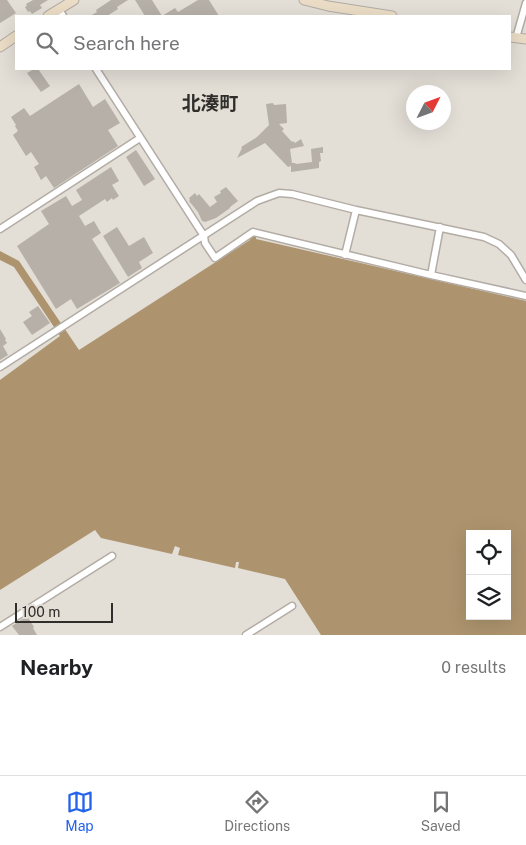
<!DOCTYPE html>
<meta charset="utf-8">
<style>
:root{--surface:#fff;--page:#f2f2f2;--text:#202124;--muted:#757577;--line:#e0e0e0;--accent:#2563eb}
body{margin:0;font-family:"Public Sans","Noto Sans JP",sans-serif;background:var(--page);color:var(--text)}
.controls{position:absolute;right:15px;bottom:15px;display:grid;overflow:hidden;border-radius:0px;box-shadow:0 5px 20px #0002}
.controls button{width:45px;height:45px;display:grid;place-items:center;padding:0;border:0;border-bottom:1px solid var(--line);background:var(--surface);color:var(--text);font:25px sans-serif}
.compass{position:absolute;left:406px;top:85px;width:45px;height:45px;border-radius:50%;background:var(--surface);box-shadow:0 5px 20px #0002;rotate:48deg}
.scale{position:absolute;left:15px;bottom:12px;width:98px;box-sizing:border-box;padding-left:5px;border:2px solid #302e2b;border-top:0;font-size:14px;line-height:18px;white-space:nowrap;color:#302e2b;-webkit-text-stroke:4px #e3ded6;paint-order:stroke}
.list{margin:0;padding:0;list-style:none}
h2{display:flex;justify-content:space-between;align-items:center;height:65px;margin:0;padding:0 20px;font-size:21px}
h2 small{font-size:16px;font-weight:400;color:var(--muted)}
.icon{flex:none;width:28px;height:28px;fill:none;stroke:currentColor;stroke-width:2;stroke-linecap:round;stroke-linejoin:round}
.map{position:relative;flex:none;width:526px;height:635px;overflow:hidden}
.search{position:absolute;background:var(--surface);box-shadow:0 5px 20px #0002;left:15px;right:15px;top:15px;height:55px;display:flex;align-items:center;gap:12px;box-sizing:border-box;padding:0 18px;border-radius:0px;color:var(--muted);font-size:19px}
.sheet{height:140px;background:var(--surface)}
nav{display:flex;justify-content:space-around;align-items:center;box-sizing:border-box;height:70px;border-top:1px solid var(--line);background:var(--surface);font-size:14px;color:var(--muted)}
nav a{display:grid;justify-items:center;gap:2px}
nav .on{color:var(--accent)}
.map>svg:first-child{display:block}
</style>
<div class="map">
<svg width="526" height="635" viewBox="0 0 526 635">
<rect width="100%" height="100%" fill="#e3ded6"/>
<path fill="#ad946e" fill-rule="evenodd" d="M251 236 256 237V239L526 301V635H321L285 579 238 568 239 562H236L235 568 178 555 180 548 175 546 172 554 101 538 95 530 0 590V380L60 336 14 267 0 260V251L19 261 79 350 250 240ZM470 534H507V616H470Z"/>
<path fill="#b6b0a9" d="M0 0H7L16 13 0 23Z
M33 0H48L40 5 42 8 32 14 30 11 28 12 25 7 27 6 26 4Z
M111 0H128L117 7 118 9 107 16H90L97 12 96 10Z
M135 0H152L162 16 175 8 178 12 198 0H209L219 16H145Z
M34 69H38L50 86 41 92 27 73Z
M79 84 93 107 105 99 120 123 108 130 118 146 54 188 46 176 41 180 34 167 39 164 31 152 26 156 13 135 18 131 15 126 16 125 11 117 24 108 30 116Z
M273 103 274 105 286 104 287 123 279 124 284 129 282 131 292 142 293 141 295 143 301 139 304 146 290 149 292 163H295L296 164 312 162 311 149 323 147V153H320L321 161 319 162V168L291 172V166L288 167 265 143 237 158 242 148 241 147 257 137 269 125 266 104Z
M136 150 155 179 144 186 126 157Z
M111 167 119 181 112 185 119 196 113 200 112 198 107 202 105 199 79 216 85 226 94 221 101 233 92 239 120 283 77 309 71 299 56 309 17 246 49 224 41 211 66 196 72 206 82 200 76 190Z
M226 187 238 201 230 207V208L216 218 205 222 202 221 198 212 189 201 190 200 189 198 195 193 197 196 199 194 210 207 217 202 214 197 221 193 220 191Z
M117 227 129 246 144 237 153 253 139 262 142 268 128 277 103 236Z
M38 306 50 323 32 335 23 322 32 316 29 312Z
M0 329 6 339 5 340 7 343 3 346 8 355 0 360Z
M27 616 34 627 33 628 37 635H19L12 626Z"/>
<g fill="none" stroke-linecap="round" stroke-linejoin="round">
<defs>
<path id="street" d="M59 9 63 16
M516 38 526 3
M96 69 204 236 205 243 215 258 253 232 431 275 526 296
M0 229 140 138
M345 255 356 210
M431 275 440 227
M0 367 257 201 279 193 292 194 356 210 484 237 499 244 511 255 526 280
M0 627 112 556
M246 635 292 606"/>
<path id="secondary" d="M304 0 328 6 392 16
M48 16 74 0
M510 37 526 39
M0 47 16 36"/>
</defs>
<use href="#street" stroke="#b2aca5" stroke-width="9"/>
<use href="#secondary" stroke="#b2aca5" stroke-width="11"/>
<use href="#street" stroke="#fff" stroke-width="6"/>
<use href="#secondary" stroke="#eadcc5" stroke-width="9"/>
</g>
<g text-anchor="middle" stroke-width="4.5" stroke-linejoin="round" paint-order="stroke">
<g font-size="19" font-weight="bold" fill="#302e2b" stroke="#e3ded6">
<text x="210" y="110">北湊町</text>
</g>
</g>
</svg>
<div class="controls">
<button><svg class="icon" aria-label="locate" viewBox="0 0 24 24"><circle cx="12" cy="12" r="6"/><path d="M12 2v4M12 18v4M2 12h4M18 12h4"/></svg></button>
<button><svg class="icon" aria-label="layers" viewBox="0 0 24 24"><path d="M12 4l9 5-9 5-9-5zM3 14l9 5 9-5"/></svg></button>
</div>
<svg class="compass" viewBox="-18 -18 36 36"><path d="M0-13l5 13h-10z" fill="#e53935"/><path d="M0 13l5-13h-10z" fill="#757577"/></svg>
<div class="scale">100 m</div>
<div class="search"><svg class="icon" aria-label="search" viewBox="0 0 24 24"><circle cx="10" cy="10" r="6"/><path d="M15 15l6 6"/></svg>Search here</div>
</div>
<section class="sheet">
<h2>Nearby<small>0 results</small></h2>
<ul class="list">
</ul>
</section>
<nav>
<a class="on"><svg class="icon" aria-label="map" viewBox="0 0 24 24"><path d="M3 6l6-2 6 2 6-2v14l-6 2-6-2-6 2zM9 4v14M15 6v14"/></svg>Map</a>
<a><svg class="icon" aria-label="directions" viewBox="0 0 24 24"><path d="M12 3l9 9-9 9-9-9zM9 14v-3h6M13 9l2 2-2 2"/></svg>Directions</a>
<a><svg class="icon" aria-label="saved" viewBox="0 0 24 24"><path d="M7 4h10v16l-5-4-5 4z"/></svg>Saved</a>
</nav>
